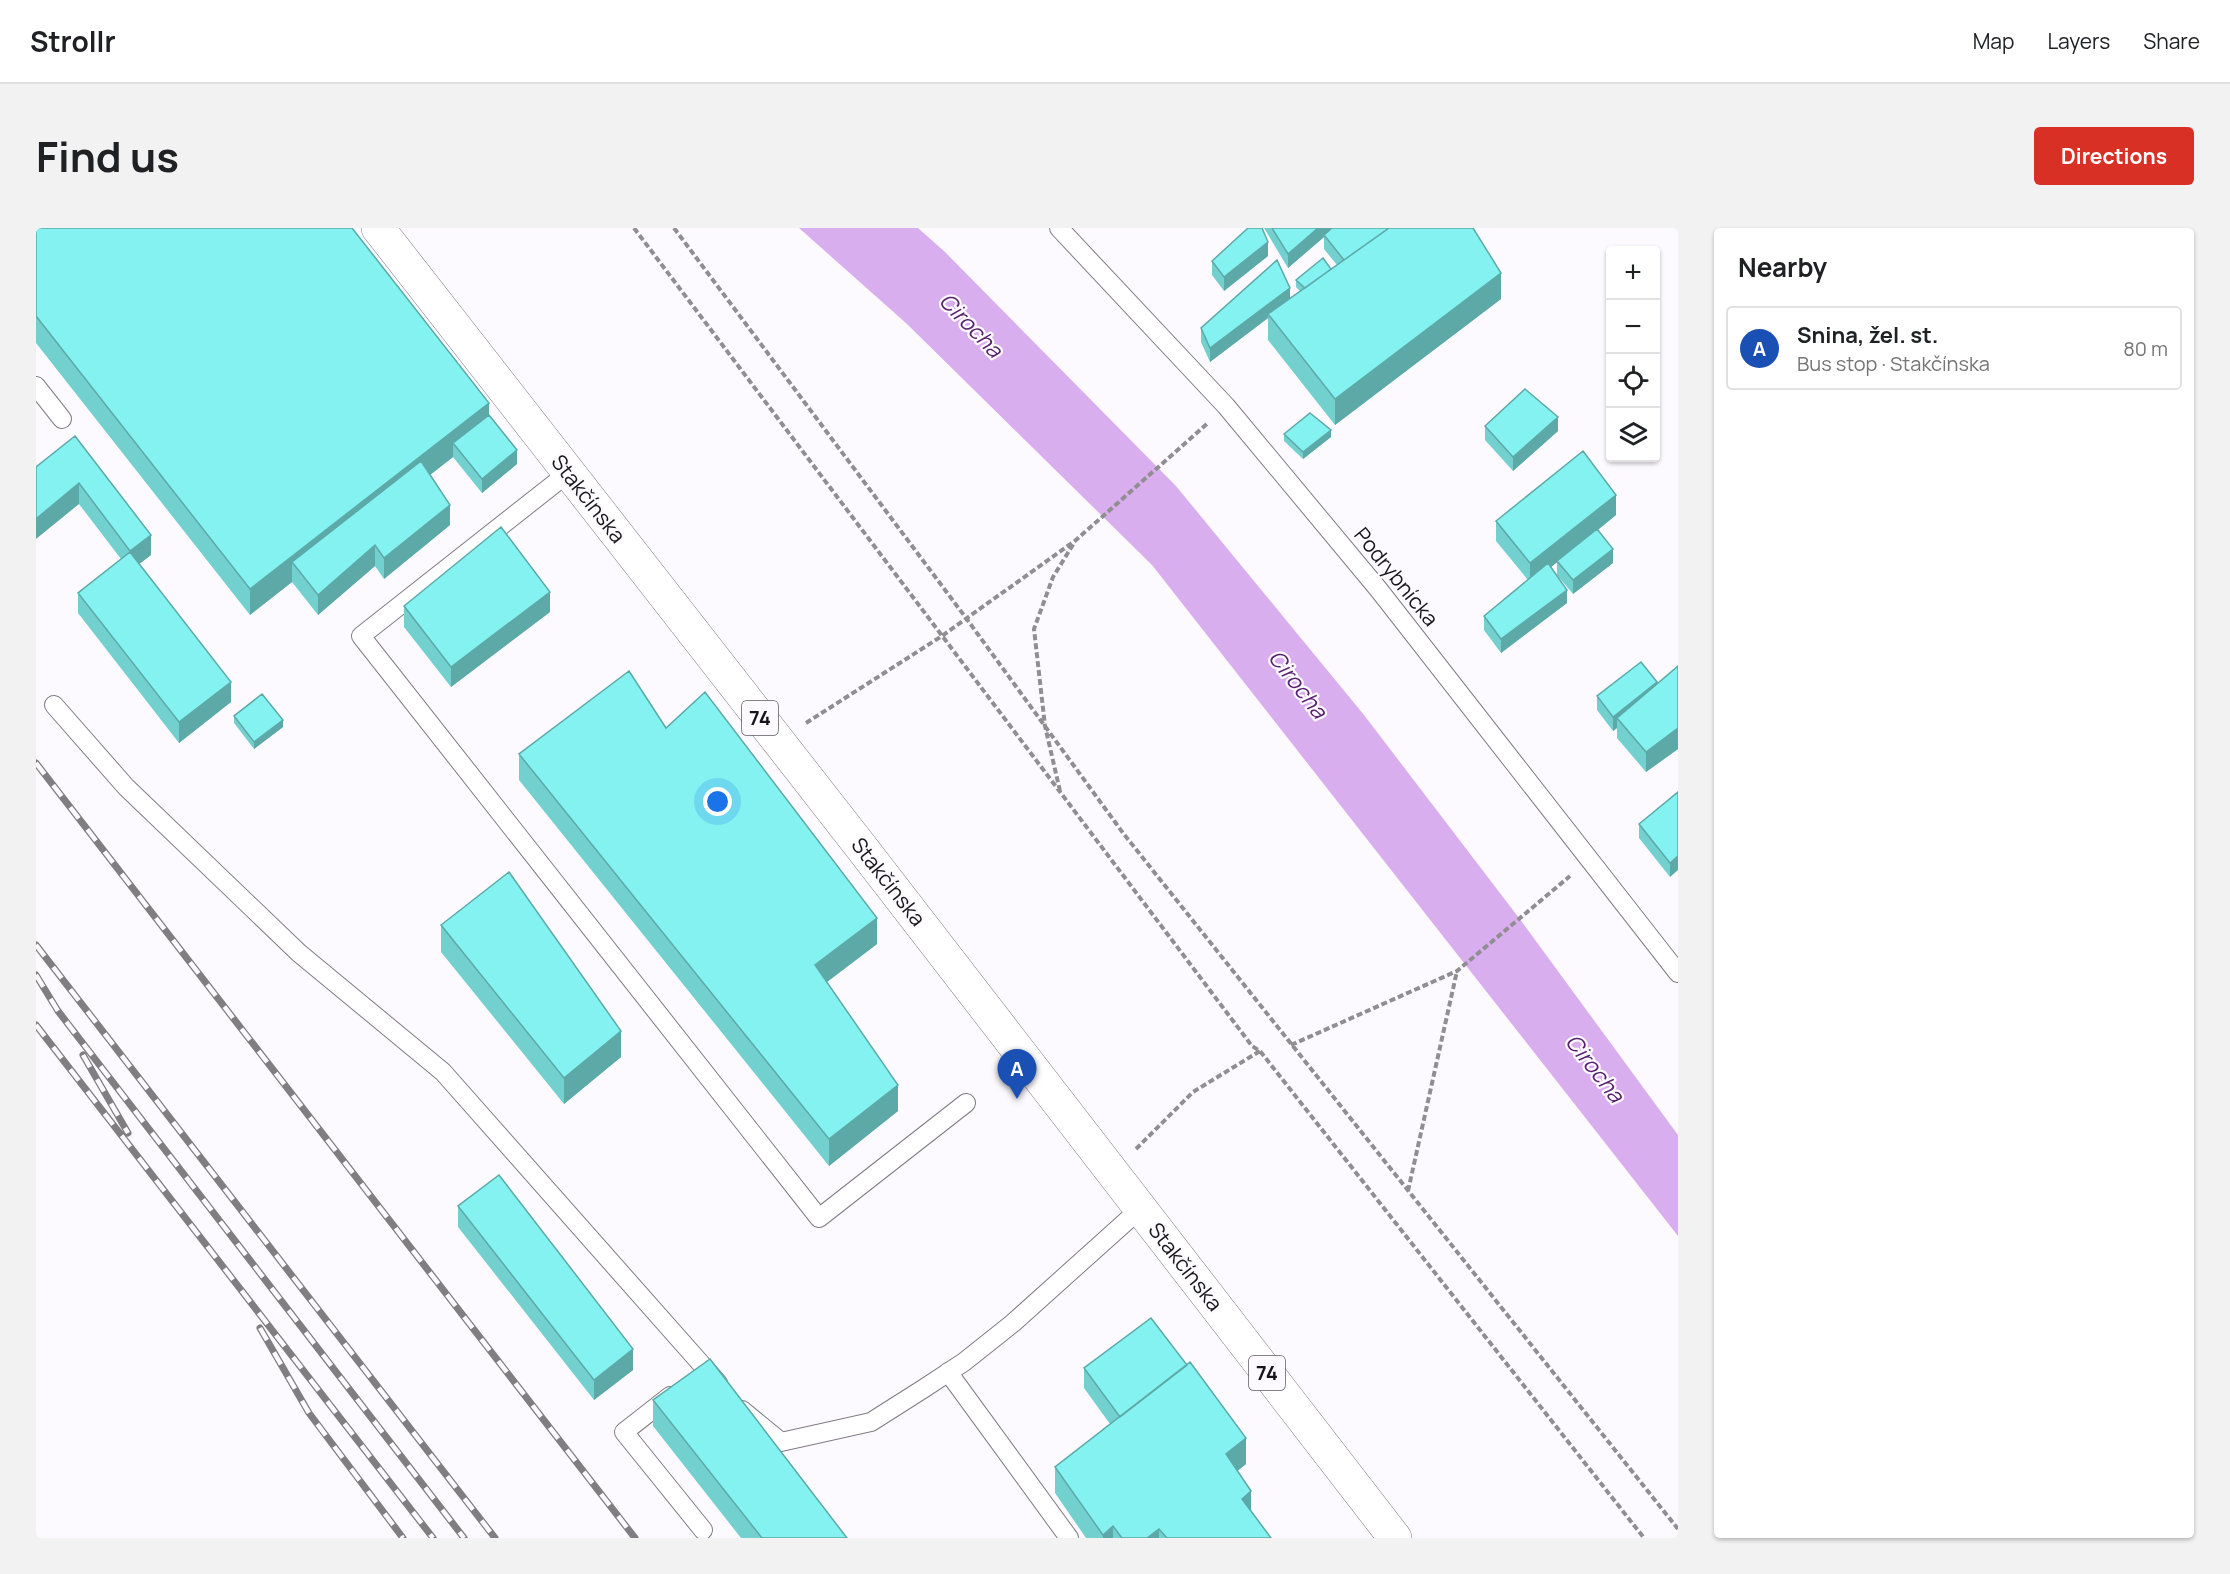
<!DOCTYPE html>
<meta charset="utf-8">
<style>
:root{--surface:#fff;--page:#f2f2f2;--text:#202124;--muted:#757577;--line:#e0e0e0;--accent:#d93025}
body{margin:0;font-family:Manrope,sans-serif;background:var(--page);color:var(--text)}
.controls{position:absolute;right:18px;top:18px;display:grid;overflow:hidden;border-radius:6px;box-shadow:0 2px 4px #0004}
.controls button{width:54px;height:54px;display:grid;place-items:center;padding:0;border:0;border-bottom:2px solid var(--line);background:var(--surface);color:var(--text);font:30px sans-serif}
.you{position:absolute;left:682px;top:574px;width:21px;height:21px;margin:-15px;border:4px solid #fff;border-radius:50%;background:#1a73e8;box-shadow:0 0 0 9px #1a73e833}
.badge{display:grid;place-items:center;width:39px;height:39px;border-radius:50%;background:var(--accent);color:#fff;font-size:20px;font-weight:700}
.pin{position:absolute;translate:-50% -50px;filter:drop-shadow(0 2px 3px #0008)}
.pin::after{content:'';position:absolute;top:32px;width:21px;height:18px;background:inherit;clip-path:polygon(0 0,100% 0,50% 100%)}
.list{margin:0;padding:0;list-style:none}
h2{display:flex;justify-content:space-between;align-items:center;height:78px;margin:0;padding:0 24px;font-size:26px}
h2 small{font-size:20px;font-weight:400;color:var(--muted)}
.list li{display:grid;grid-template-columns:39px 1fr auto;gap:18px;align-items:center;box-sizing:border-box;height:84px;margin:0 12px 12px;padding:0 12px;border:2px solid var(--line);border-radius:6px}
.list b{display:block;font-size:22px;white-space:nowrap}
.list p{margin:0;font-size:20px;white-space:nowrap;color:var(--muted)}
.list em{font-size:20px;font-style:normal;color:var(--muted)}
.icon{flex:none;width:33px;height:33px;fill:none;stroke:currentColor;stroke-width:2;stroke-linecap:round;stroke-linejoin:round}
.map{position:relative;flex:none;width:1642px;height:1310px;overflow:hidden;border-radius:6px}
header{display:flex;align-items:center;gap:36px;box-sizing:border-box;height:84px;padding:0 30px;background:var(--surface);border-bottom:2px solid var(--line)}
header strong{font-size:28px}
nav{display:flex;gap:33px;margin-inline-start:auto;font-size:21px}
.intro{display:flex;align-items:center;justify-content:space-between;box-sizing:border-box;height:144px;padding:0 36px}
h1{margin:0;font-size:42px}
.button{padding:15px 27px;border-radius:6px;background:var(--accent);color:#fff;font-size:21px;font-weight:700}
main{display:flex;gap:36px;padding:0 36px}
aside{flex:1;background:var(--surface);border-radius:6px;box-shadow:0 2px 4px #0004}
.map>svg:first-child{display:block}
</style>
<header>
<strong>Strollr</strong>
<nav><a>Map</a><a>Layers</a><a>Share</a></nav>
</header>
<div class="intro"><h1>Find us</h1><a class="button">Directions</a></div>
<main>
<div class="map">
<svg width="1642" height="1310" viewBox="0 0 1642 1310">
<rect width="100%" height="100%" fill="#fdfaff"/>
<path fill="#d9aeef" d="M763 0H882L909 24 1140 258 1328 487 1483 690 1642 907V1008L1116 337 871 96Z"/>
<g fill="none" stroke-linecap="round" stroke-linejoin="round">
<defs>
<path id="lane" d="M1023 0 1190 178 1343 362 1642 745
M0 158 26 191
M532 245 325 408 783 990 930 875
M18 477 90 559 263 725 407 844 682 1155
M912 1144 1033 1310
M634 1168 588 1204 667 1302
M706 1182 745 1214 835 1194 887 1161 928 1134 977 1095 1104 981"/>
<path id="primary" d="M342 0 829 624 1359 1310"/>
</defs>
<use href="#lane" stroke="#827b85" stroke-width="20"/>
<use href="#primary" stroke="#827b85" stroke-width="34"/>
<path stroke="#918e92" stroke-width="4" stroke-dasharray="6 3" stroke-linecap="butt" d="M598 0 1216 818 1224 823 1608 1310
M638 0 930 390 1087 605 1642 1301
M770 495 906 408 1040 312 1172 195
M1024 563 1009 498 998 401 1017 349 1038 315
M1255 817 1421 743 1534 648
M1100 921 1157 864 1224 823
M1372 963 1421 743"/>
<use href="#lane" stroke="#fff" stroke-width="18"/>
<use href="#primary" stroke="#fff" stroke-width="33"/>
<defs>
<path id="rail" d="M0 535 599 1310
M0 717 459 1310
M0 747 22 783 428 1310
M0 797 397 1310
M47 827 92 905
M224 1100 273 1185 367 1310"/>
</defs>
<use href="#rail" stroke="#817e82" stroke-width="7"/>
<use href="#rail" stroke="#fdfaff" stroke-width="4.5" stroke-dasharray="14" stroke-linecap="butt"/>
</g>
<path fill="#72d0ce" d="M0 0 453 187 481 236 446 265 417 229 394 247 414 297 348 351 339 338 282 387 256 354 214 387 0 115Z
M1228 0H1437L1465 71 1299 197 1232 112V90L1174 134 1165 114V100L1254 70 1264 63 1260 59V52L1295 41 1301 37 1288 21V9L1252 40Z
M1232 28 1188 63 1176 47V33Z
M1449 198 1522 203 1477 243 1449 212Z
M1248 206 1295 209 1267 231 1248 213Z
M39 208 115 327 103 336 195 474 143 515 42 385V365L85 331 43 276Z
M1580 287 1562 302 1577 335 1537 366 1521 347V334L1515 339 1531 375 1465 425 1448 402V388L1492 352 1460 313V293Z
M368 378 514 384 415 459 368 399Z
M1642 438V521L1610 544 1581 510V500L1577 503 1561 482V468L1621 456Z
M198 488 247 499 218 521 198 495Z
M630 500 841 716 791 754 862 883 793 938 483 552V526Z
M1642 564 1634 649 1603 610V596Z
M405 697 585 829 528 876 405 724Z
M422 978 597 1142 558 1172 422 999Z
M1048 1140 1210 1236 1201 1243 1215 1282 1235 1310H1050L1019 1265V1239L1074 1196 1048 1160Z
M617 1172 811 1310H705L617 1198Z"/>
<path fill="#5ca9a8" d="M1282 0H1298L1288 7V9L1252 40V26Z
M1232 14V28L1188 63V49Z
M1465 45V71L1299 197V171Z
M1254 60V73L1232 86V90L1174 134V120Z
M453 175V201L417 215V229L266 347 256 334V354L214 387V361Z
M1522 189V203L1477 243V229Z
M1295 202V209L1267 231V224Z
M481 222V236L446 265V251Z
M43 255V276L0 311V291Z
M1580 267V287L1494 356V335Z
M414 277V297L348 351V330Z
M115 307V327L94 343V323Z
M339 317V338L282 387V367Z
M1577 321V335L1537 366V352Z
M1531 362V375L1465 425V411Z
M514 364V384L415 459V439Z
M195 454V474L143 515V494Z
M1621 454V468L1581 490V500L1577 503V489Z
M247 492V499L218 521V514Z
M1642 500V521L1610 544V524Z
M1642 628V642L1634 649V635Z
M841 690V716L779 763V737Z
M585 803V829L528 876V850Z
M862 857V883L793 938V911Z
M597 1121V1142L558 1172V1152Z
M1210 1210V1236L1190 1252V1226Z
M1215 1263V1289L1206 1271Z
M1077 1298V1310H1067V1307Z
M1123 1301V1310H1111Z"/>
<path fill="#84f2f0" stroke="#5ca9a8" stroke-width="1.5" d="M0 0H316L453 175 214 361 0 88Z
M1212 0H1226L1232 14 1188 49 1176 33Z
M1236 0H1282L1252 26Z
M1296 0H1353L1308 32 1288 7Z
M1353 0H1437L1465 45 1299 171 1232 86Z
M1287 30 1295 41 1269 60 1260 52Z
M1241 32 1254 60 1174 120 1165 100Z
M1489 161 1522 189 1477 229 1449 198Z
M1274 185 1295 202 1267 224 1248 206Z
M453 187 481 222 446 251 417 215Z
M39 208 115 307 94 323 43 255 0 291V239Z
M1547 223 1580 267 1494 335 1460 293Z
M385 233 414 277 348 330 339 317 282 367 256 334Z
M465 299 514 364 415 439 368 378Z
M1561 301 1577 321 1537 352 1521 333Z
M94 324 195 454 143 494 42 365Z
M1512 335 1531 362 1465 411 1448 388Z
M1605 434 1621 454 1577 489 1561 468Z
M1642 438V500L1610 524 1581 490Z
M593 443 630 500 669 464 841 690 779 737 862 857 793 911 483 526Z
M226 466 247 492 218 514 198 488Z
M1642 564V628L1634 635 1603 596Z
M473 644 585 803 528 850 405 697Z
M463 947 597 1121 558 1152 422 978Z
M1115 1090 1151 1137 1084 1189 1048 1140Z
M674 1131 811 1310H726L617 1172Z
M1154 1134 1210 1210 1190 1226 1215 1263 1206 1271 1235 1310H1131L1123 1301 1111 1310H1086L1077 1298 1067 1307 1019 1239Z"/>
<g text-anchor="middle" stroke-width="4.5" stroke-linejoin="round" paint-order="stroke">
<g fill="#fdfaff" stroke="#5d5a5e" stroke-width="1.5">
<rect x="706" y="473" width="36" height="34" rx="4.5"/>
<rect x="1213" y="1128" width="36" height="34" rx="4.5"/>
</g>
<g font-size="20" font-weight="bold" fill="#181519">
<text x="724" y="497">74</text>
<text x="1231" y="1152">74</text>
</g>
<g font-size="21" fill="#181519" stroke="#fdfaff">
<text transform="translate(552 271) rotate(52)" y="7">Stakčínska</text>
<text transform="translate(1360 349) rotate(51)" y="7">Podrybnícka</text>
<text transform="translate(852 654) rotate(52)" y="7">Stakčínska</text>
<text transform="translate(1149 1039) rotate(52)" y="7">Stakčínska</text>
</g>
<g font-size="22" font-style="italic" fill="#57226d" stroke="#fdfaff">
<text transform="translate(935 97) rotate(46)" y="8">Cirocha</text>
<text transform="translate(1262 456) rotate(52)" y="8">Cirocha</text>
<text transform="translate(1559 840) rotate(52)" y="8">Cirocha</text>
</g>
</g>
</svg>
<div class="controls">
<button>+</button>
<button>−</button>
<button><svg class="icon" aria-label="locate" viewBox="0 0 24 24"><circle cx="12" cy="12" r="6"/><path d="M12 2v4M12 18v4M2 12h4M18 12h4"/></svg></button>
<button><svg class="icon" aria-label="layers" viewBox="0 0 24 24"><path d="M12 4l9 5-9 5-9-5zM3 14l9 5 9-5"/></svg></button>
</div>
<div class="you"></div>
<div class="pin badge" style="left:981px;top:871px;background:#1a4fb4">A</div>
</div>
<aside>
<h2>Nearby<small></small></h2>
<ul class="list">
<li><span class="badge" style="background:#1a4fb4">A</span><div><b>Snina, žel. st.</b><p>Bus stop · Stakčínska</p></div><em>80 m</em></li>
</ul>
</aside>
</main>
